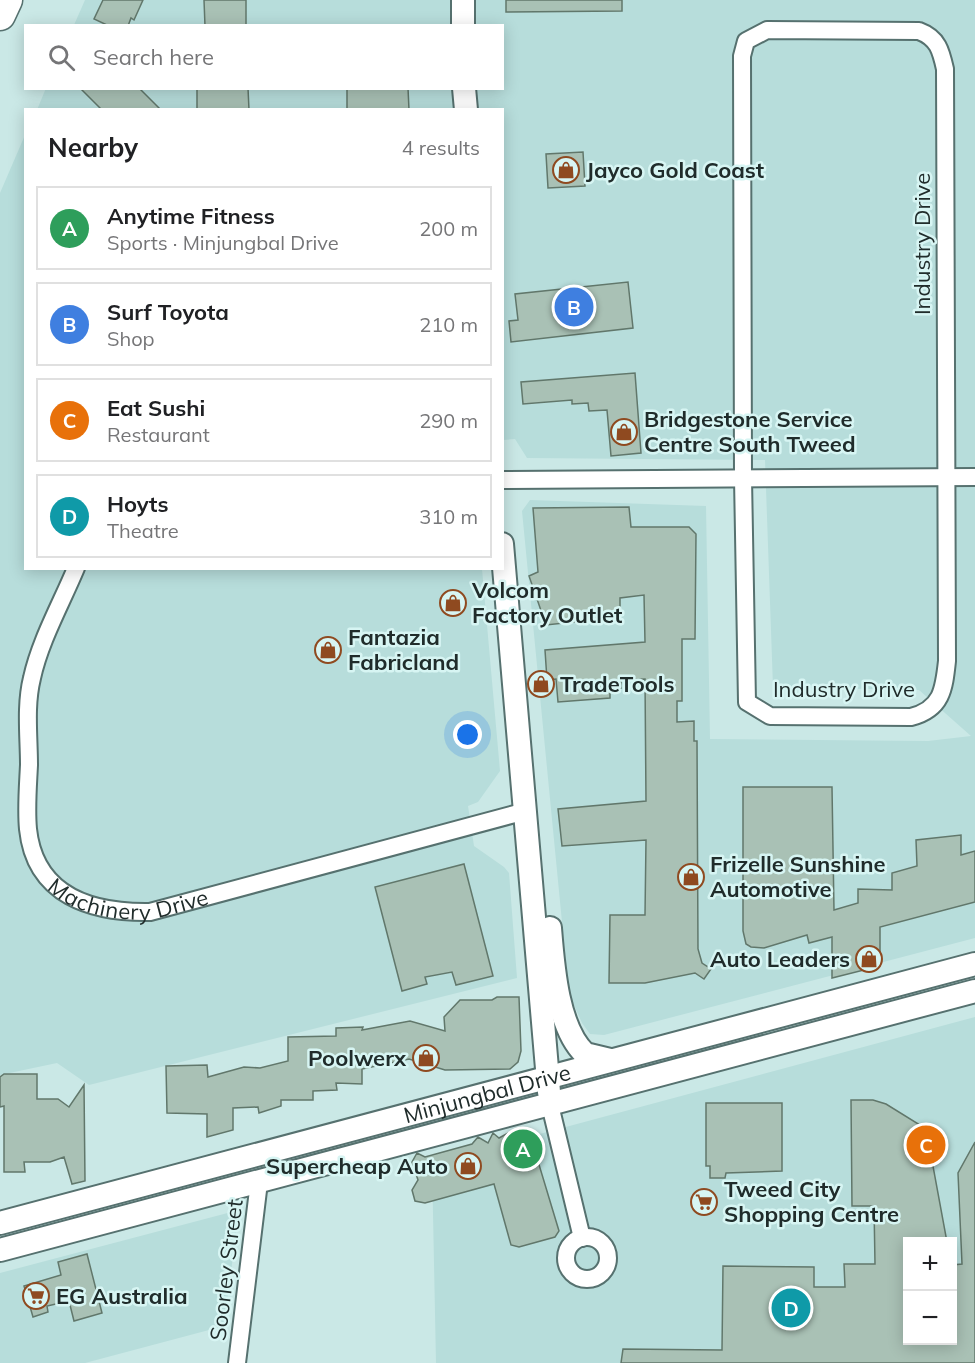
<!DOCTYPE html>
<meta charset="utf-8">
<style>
:root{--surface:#fff;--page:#f2f2f2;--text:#202124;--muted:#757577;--line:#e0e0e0;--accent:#8f4a20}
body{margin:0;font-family:Mulish,sans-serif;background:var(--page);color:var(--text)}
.controls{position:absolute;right:18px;bottom:18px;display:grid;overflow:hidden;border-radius:0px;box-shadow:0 3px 15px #0003}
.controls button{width:54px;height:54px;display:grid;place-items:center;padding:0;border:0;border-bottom:2px solid var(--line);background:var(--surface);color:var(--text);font:30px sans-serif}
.you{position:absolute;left:468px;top:735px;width:21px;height:21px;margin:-15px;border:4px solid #fff;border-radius:50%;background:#1a73e8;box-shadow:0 0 0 9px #1a73e833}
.badge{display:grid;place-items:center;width:39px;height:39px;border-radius:50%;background:var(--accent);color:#fff;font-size:20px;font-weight:700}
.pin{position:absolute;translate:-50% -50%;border:3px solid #fff;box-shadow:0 2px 6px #0006}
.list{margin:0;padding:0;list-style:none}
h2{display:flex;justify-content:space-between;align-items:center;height:78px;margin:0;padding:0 24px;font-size:26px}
h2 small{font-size:20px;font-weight:400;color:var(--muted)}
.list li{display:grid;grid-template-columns:39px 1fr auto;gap:18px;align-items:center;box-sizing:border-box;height:84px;margin:0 12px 12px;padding:0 12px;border:2px solid var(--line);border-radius:0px}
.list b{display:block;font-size:22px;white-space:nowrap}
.list p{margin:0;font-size:20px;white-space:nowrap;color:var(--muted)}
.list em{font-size:20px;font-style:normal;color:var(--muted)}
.icon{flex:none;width:33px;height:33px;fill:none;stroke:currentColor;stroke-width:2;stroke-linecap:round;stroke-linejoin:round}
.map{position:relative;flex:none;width:975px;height:1363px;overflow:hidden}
.search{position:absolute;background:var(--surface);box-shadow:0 3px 15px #0003;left:24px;top:24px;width:480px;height:66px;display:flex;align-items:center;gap:15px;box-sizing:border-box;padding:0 21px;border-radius:0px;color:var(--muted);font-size:22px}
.panel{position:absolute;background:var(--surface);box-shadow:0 3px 15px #0003;left:24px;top:108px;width:480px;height:462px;border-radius:0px}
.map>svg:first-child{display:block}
</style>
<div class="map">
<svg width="975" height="1363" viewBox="0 0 975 1363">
<rect width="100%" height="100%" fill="#cae8e6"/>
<path fill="#b7dddb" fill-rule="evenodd" d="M85 0H975V938L604 1035 590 1034 582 1023 569 994 522 511 530 500 706 506 710 739 928 741 971 736 919 690 773 687 765 460 527 458 515 439 503 440 502 110H37L46 88H502V26L74 25Z
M25 135 26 568 482 569 500 771 478 802 468 806 474 846 504 867 509 873 517 978 89 1085 57 1063 0 1075V193Z
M975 1017V1363H436L432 1163ZM908 1242H952V1340H908Z
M239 1210 224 1326 85 1363H0V1273Z"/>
<path fill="#a9c1b5" stroke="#61776b" stroke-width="1.5" d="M103 0H143L134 20 131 18 128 26H109L94 19Z
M204 0H246V26H205Z
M506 0H622V11L506 12Z
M80 88H139L161 110H102Z
M197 88H248L249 110H197Z
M347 88H408L409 110H347Z
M583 152 585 186 548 188 546 154Z
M628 282 633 328 511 342 509 321 518 320 515 294Z
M635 373 641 453 611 456 607 410 589 411 588 403 572 404V400L523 404 521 382Z
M629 507 631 527H689L696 534 695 639H682V701H677V722L694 721V741H697L698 949 702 963 711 969 704 979 695 973 645 983H609L610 915H645L646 840 562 846 558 809 646 801 645 679 621 680V688L610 689V698L558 702 556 679 547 680 545 650 645 642 644 595 620 598V612L609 614 610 616 601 619 546 625 529 576 538 572 533 508Z
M743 787H832L834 910 858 903V889L892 890V873L917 866 916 840 961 835V855L975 851V902L880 927V966L832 978V937L809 943 807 935 764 948 751 947 746 944 743 931Z
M464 864 493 976 456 985 452 972 425 977 427 984 402 991 375 887Z
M497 997H519L521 1051 518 1062 510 1069 445 1070 409 1059 362 1069V1084L336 1083 337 1090 313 1091V1100H281V1106L259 1113 258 1107 233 1108V1130L207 1137V1114L167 1113 166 1066 207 1065 208 1077 244 1067 260 1068 288 1061V1037L336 1036V1028L363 1027 362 1030 410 1021 445 1031 444 1017 460 1000H492Z
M4 1074H37V1099H58L69 1107 84 1085 85 1181 72 1184 64 1157 50 1162H24L25 1172H4V1106L0 1107V1077Z
M851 1100H873L886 1104 920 1125 928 1139 947 1242H908V1341H952V1265L962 1264 958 1173 975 1142V1363H621L623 1349 722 1350 723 1266 814 1267V1287H845L844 1264H875L874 1206H852Z
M706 1103H782V1171L726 1173 725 1178H710V1166H706Z
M493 1133 499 1138 508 1133 534 1148 559 1231 555 1237 519 1247 511 1245 494 1184 425 1203 415 1201 412 1190 418 1180 412 1162 417 1153 425 1157 472 1144 478 1137 488 1143Z
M87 1254 102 1313 74 1321 69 1301 47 1306 48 1312 33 1317 24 1286 61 1275 58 1262Z"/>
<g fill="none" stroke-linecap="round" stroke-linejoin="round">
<defs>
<g id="street">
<path d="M767 30 919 31C938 38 941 51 945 69L947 661C944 689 942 709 911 717L770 716 747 702 743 478 742 56 746 41Z"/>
<path d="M502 480 975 477"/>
<path id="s1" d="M76 568C61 604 40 641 32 678 25 706 29 737 29 765 28 786 26 808 28 829 35 896 92 913 150 912L526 811"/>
<path d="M550 1105 582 1238"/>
<circle cx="587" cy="1258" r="21"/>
<path d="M237 1363 259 1182"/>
</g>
<g id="secondary">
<path d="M463 26V0"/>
<path d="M464 88 466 110"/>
<path d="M502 544 549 1092"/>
<path d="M550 928C553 965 557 1027 585 1054L610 1060"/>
<path id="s2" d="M0 1223 975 964"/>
<path d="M0 1250 975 991"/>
</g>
<path id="highway" d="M0 15 7 0"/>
</defs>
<use href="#street" stroke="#56716f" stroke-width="20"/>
<use href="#secondary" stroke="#56716f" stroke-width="26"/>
<use href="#highway" stroke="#56716f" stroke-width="33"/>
<use href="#street" stroke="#fff" stroke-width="16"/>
<use href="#secondary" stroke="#fff" stroke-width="22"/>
<use href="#highway" stroke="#fff" stroke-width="30"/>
</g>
<defs>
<symbol id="shop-ring" viewBox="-11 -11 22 22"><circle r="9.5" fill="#d7f5f3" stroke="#8f4a20" stroke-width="1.5"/><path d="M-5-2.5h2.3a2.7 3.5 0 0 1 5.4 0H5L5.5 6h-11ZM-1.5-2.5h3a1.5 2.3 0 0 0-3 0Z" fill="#8f4a20"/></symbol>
<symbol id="supermarket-ring" viewBox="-11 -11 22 22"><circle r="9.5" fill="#d7f5f3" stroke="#8f4a20" stroke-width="1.5"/><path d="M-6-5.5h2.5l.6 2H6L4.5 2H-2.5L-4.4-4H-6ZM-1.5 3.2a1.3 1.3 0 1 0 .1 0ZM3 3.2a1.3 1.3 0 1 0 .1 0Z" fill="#8f4a20"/></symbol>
</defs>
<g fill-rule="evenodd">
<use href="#shop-ring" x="551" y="155" width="30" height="30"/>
<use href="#shop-ring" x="609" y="417" width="30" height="30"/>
<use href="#shop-ring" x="438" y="588" width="30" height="30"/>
<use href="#shop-ring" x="313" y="635" width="30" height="30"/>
<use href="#shop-ring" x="526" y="669" width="30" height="30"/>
<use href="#shop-ring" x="676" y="862" width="30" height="30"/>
<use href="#shop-ring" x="854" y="944" width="30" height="30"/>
<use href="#shop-ring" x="411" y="1043" width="30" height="30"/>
<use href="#shop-ring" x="453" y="1151" width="30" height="30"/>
<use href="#supermarket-ring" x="689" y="1187" width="30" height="30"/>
<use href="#supermarket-ring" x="21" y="1281" width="30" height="30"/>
</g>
<g text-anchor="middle" stroke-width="5" stroke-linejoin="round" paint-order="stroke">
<g font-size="22" font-weight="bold" fill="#202c2b" stroke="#d7f5f3" text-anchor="start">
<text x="586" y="178">Jayco Gold Coast</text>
<text x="644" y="427">Bridgestone Service<tspan x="644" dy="25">Centre South Tweed</tspan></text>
<text x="472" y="598">Volcom<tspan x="472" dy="25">Factory Outlet</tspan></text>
<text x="348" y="645">Fantazia<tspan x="348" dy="25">Fabricland</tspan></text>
<text x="560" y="692">TradeTools</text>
<text x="710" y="872">Frizelle Sunshine<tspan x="710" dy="25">Automotive</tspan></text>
<text x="850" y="967" text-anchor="end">Auto Leaders</text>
<text x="406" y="1066" text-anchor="end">Poolwerx</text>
<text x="448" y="1174" text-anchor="end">Supercheap Auto</text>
<text x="724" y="1197">Tweed City<tspan x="724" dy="25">Shopping Centre</tspan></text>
<text x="56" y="1304">EG Australia</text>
</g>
<g font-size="22" fill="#202c2b" stroke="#d7f5f3">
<text transform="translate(922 244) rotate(-90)" y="8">Industry Drive</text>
<text x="844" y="697">Industry Drive</text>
<text dy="8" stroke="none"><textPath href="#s1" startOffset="412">Machinery Drive</textPath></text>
<text dy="8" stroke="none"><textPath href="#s2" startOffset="504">Minjungbal Drive</textPath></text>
<text transform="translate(226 1270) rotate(-83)" y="8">Soorley Street</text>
</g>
</g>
</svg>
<div class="controls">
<button>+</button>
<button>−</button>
</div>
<div class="you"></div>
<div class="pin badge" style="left:523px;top:1149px;background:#2e9e5b">A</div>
<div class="pin badge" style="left:574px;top:307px;background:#3f7fe0">B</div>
<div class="pin badge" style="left:926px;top:1145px;background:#e8710a">C</div>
<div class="pin badge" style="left:791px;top:1308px;background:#0f9aa8">D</div>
<div class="search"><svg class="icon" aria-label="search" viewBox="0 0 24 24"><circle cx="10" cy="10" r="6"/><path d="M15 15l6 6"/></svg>Search here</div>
<section class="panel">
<h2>Nearby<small>4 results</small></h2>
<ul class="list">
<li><span class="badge" style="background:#2e9e5b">A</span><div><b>Anytime Fitness</b><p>Sports · Minjungbal Drive</p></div><em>200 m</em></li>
<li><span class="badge" style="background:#3f7fe0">B</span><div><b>Surf Toyota</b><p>Shop</p></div><em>210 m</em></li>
<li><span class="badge" style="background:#e8710a">C</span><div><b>Eat Sushi</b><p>Restaurant</p></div><em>290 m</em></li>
<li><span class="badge" style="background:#0f9aa8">D</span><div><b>Hoyts</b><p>Theatre</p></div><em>310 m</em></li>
</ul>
</section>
</div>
